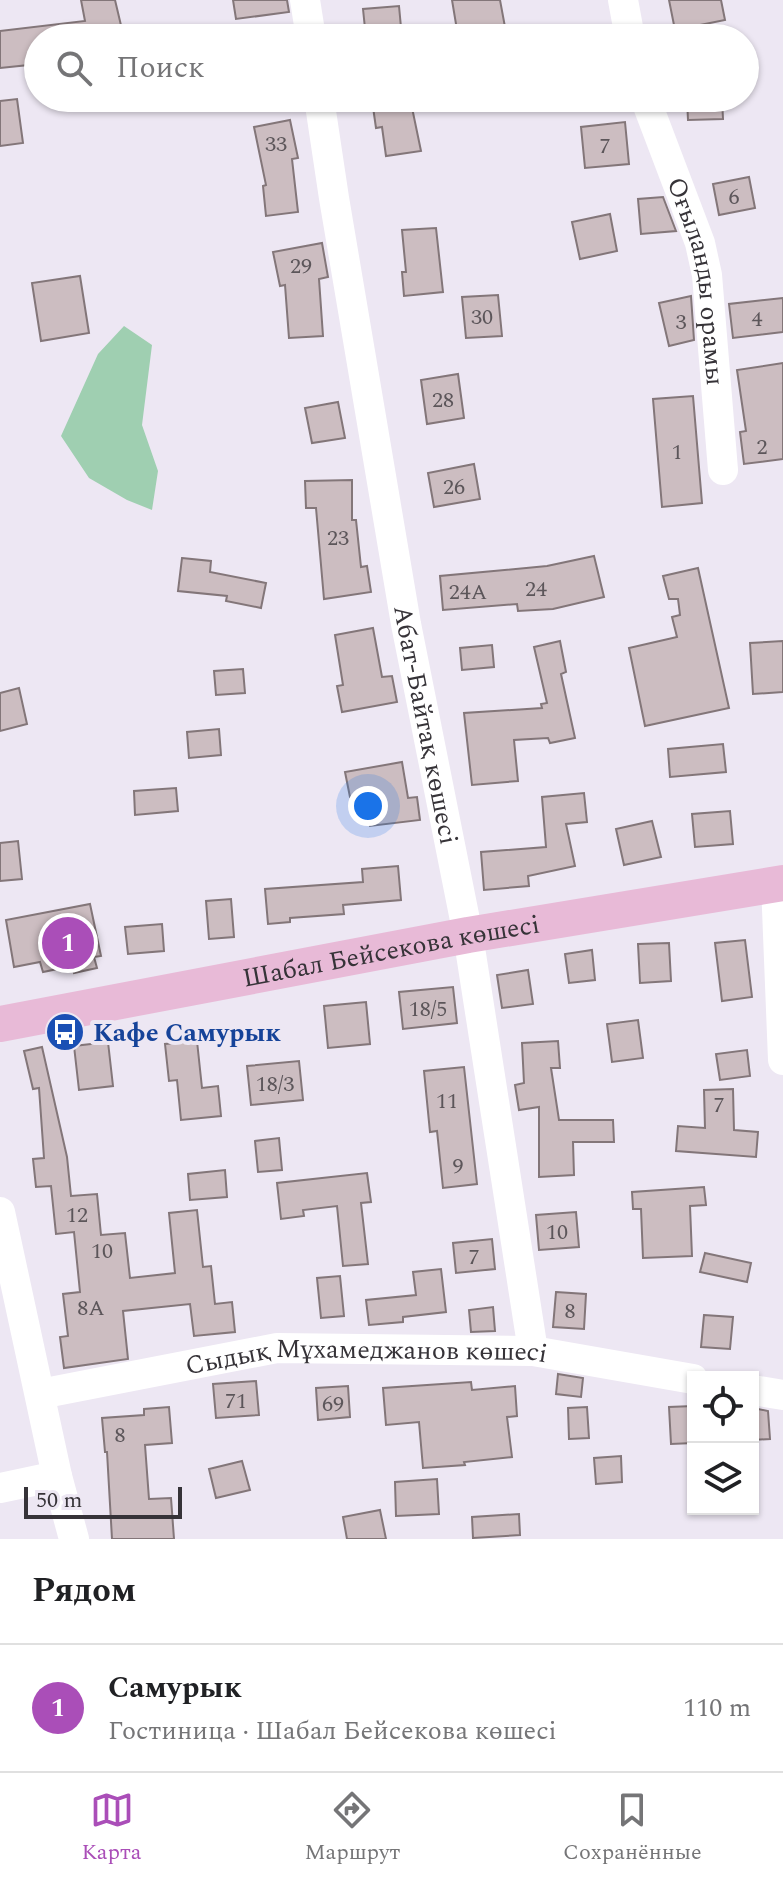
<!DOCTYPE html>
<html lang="ru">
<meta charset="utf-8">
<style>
:root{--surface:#fff;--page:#f6f6f6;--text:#202124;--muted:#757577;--line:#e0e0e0;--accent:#aa4eb8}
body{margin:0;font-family:Spectral,serif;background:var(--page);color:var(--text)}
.controls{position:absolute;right:24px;bottom:24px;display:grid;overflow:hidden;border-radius:0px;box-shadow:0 2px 6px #0004}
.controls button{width:72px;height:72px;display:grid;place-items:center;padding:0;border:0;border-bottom:2px solid var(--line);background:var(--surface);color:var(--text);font:40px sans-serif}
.scale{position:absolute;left:24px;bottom:20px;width:158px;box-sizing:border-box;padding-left:8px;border:4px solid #363338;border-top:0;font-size:22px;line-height:28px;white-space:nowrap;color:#363338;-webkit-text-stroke:6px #ede7f3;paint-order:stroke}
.you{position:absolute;left:368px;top:806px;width:28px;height:28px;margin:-20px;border:6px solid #fff;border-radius:50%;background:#1a73e8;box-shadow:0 0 0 12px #1a73e833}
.badge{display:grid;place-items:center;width:52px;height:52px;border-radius:50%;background:var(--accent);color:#fff;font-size:26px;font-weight:700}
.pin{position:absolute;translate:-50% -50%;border:4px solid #fff;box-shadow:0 2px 8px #0006}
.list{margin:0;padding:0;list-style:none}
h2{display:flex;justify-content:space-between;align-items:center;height:104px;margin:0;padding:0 32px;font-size:34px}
h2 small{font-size:26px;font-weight:400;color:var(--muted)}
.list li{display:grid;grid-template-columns:52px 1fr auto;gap:24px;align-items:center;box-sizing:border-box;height:128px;padding:0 32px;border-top:2px solid var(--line)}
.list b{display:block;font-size:30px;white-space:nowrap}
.list p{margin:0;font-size:26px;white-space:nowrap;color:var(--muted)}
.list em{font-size:26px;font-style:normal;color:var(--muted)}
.icon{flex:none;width:44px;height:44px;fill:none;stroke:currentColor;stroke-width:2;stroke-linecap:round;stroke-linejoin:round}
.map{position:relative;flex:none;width:783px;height:1539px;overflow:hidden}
.search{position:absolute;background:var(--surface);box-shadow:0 2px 6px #0004;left:24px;right:24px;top:24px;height:88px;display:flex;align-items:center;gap:20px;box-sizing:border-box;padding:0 28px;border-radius:44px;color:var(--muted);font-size:30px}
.sheet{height:232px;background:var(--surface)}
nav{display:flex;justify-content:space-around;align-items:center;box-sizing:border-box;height:112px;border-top:2px solid var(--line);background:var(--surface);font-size:22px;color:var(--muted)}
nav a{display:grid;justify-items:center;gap:4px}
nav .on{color:var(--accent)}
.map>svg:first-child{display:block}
</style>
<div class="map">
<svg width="783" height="1539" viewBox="0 0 783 1539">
<rect width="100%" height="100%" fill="#ede7f3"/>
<path fill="#9fcfb1" d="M124 326 152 345 142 425 158 471 152 510 127 500 89 478 61 436 98 354Z"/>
<path fill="#ccbdc1" stroke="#837679" stroke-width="2" d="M81 0H115L124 38H38V64L0 68V31L85 21Z
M233 0H287L289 12 236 19Z
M452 0H500L505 27 458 36Z
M669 0H721L725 20 675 30Z
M399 6 402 38H366L363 9Z
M388 98H410L421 151 386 156 382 127 376 128 372 100Z
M687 98H722L723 119 688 120Z
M17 99 23 143 0 146V101Z
M290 120 298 158 292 159 298 212 266 216 263 186 266 185 254 127Z
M625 122 629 164 585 168 581 127Z
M749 177 755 208 719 215 713 184Z
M663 197 676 231 641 234 638 199Z
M610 214 617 251 580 259 572 222Z
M436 228 443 292 404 296 402 272H406L402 230Z
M322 243 328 277 319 279 323 336 289 338 285 285 280 286 273 252Z
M80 276 89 333 41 341 32 283Z
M498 295 502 336 466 338 462 297Z
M691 296 694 340 669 346 659 303Z
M783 298V332L733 338 729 304Z
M783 363V459L744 464 740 432 746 431 737 370Z
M458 374 464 418 427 424 421 380Z
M693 396 702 503 662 507 653 399Z
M338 402 345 438 312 443 305 408Z
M474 464 480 499 434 507 428 473Z
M352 480V520H356L361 567 367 566 371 592 324 599 316 508H306L305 481Z
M594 556 604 597 553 609 518 611 517 604 443 610 440 576 547 566Z
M182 558 211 561 210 572 266 583 261 608 226 601 227 596 178 591Z
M698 568 729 708 645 726 629 648 677 637 672 617 680 615 678 599H669L663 576Z
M373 628 382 677 392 676 397 702 342 712 337 686 343 685 335 635Z
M560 641 566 672 561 674 575 738 550 743 548 738 514 740 518 781 472 785 464 713 542 708 541 704 547 703 534 647Z
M783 641V692L753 694 750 643Z
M492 645 494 667 462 670 460 648Z
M243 669 245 693 216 695 214 671Z
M19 688 27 724 0 731V693Z
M219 729 221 755 189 758 187 732Z
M723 744 726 772 670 777 668 749Z
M402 762 408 798 417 797 420 820 370 826 366 794 350 797 345 772Z
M176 788 178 811 135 815 134 791Z
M584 793 587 822 566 824 575 866 528 876 529 886 484 890 481 852 546 847 542 797Z
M730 811 733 844 695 847 692 814Z
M652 821 661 857 624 865 616 829Z
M18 841 22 879 0 881V843Z
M398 866 401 900 343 905 344 914 290 918V922L268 924 265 889 363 882 362 869Z
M231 899 234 937 209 939 206 901Z
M90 904 101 956 94 957 97 968 74 973 72 966 43 972 40 962 14 967 6 920Z
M162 924 164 951 128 954 125 927Z
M745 940 752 997 722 1001 715 943Z
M669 943 671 981 640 983 638 944Z
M592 950 595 980 569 983 565 954Z
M528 970 533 1004 502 1008 497 975Z
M453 987 457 1023 403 1029 399 992Z
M366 1002 370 1044 328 1048 324 1006Z
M638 1020 643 1058 612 1062 607 1024Z
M197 1041 202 1088 218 1086 221 1116 181 1120 177 1080 169 1081 165 1044Z
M558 1041 560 1068H551L559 1120H613L614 1142H573L574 1175 539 1177V1107L519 1110 515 1085 524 1083 522 1043Z
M108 1042 113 1086 79 1090 74 1046Z
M42 1047 67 1157 71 1196 97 1194 101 1235 125 1233 130 1278 175 1273 169 1213 197 1210 203 1267 211 1266 215 1304 232 1302 235 1332 194 1336 190 1304 123 1311 128 1359 64 1368 60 1337 68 1336 63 1294 80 1292 74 1232 56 1234 51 1186 36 1187 33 1159 44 1158 39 1088 33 1089 24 1051Z
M747 1050 750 1076 720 1080 716 1054Z
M299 1061 303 1100 251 1105 247 1066Z
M464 1067 477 1184 443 1188 437 1131 430 1132 424 1071Z
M733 1089 734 1130 758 1132 756 1157 676 1151 678 1126 705 1128 704 1090Z
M279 1138 282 1170 258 1172 255 1141Z
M225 1170 227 1197 190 1200 188 1174Z
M367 1173 371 1202 361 1203 368 1264 343 1266 337 1206 303 1210 304 1216 281 1219 277 1183Z
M704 1187 706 1205 690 1206 692 1256 643 1258 641 1209H633L632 1192Z
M576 1212 579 1247 539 1250 536 1215Z
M492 1239 495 1269 456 1273 453 1243Z
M705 1253 751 1263 747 1282 700 1272Z
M441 1269 446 1312 403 1317V1322L369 1325 366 1300 416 1295 413 1272Z
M340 1276 344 1316 321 1318 317 1278Z
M556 1292 586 1294 584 1329 553 1327Z
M493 1307 495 1331 471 1332 469 1310Z
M704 1315 733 1317 730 1349 701 1347Z
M558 1374 583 1378 581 1397 556 1394Z
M256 1381 259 1415 216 1418 213 1384Z
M471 1382 472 1390 515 1386 517 1416 507 1417 512 1457 464 1462 465 1465 423 1468 419 1422 386 1425 383 1388Z
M348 1386 350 1417 318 1420 316 1388Z
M693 1406V1443L671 1444 669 1407Z
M169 1407 172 1443 145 1445 149 1499 171 1498 174 1539H112L107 1452H105L102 1418 144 1415V1409Z
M587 1407 589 1438 569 1439 568 1408Z
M753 1408 768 1411 770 1439 753 1440Z
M621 1456 622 1482 596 1484 594 1458Z
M242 1461 250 1490 216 1498 209 1469Z
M437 1479 439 1514 396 1516 395 1482Z
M380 1510 386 1539H347L343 1517Z
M519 1514 520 1535 473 1538 472 1517Z"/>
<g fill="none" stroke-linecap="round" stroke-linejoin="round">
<g stroke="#fff" stroke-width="30">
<path d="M305 0 311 38"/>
<path d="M623 0 630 38"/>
<path id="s1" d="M319 98 334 198 406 624 468 935 533 1351"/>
<path id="s2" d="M645 98 700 243 707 275 723 470"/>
<path d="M776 884 783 1060"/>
<path d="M0 1212 57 1476 74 1539"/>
<path d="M753 1390 783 1395"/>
<path id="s3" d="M40 1394 277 1348 533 1351 693 1379"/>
<path d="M0 1488 57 1476"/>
</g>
<path stroke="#e8bad7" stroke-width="36" id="s4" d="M0 1024 468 935 783 883"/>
</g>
<defs>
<symbol id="bus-disc" viewBox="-11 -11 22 22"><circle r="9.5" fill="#1a4fb4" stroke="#ede7f3"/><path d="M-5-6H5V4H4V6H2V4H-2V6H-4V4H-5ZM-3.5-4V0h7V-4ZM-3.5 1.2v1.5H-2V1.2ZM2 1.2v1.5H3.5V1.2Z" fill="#fff"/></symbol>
</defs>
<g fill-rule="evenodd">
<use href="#bus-disc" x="43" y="1010" width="44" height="44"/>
</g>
<g text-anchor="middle" stroke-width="8" stroke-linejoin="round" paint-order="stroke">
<g font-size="22" fill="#5c565a">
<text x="276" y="151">33</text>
<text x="605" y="153">7</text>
<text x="734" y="204">6</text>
<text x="301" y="273">29</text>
<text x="482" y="324">30</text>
<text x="757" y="326">4</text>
<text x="681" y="329">3</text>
<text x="443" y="407">28</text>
<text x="762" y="454">2</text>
<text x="677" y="459">1</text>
<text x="454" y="494">26</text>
<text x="338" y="545">23</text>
<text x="536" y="596">24</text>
<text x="468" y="599">24А</text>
<text x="428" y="1016">18/5</text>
<text x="275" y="1091">18/3</text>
<text x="447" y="1108">11</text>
<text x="719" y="1112">7</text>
<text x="458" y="1173">9</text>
<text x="77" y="1222">12</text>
<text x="557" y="1239">10</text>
<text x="102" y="1258">10</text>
<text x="474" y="1264">7</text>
<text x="91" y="1315">8А</text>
<text x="570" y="1318">8</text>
<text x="236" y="1408">71</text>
<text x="333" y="1411">69</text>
<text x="120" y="1442">8</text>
</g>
<g font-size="26" fill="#363338" stroke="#ede7f3">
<text dy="9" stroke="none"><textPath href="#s2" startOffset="192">Оғыланды орамы</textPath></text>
<text dy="9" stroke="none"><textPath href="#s1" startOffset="636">Абат-Байтақ көшесі</textPath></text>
<text dy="9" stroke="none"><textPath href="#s4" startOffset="398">Шабал Бейсекова көшесі</textPath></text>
<text dy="9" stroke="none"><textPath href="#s3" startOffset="330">Сыдық Мұхамеджанов көшесі</textPath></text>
</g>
<g font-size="26" font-weight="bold" fill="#164399" stroke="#ede7f3" text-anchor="start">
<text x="93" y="1041">Кафе Самурык</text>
</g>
</g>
</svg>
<div class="controls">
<button><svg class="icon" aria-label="locate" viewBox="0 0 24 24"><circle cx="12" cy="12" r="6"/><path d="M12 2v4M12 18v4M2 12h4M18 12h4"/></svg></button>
<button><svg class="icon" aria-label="layers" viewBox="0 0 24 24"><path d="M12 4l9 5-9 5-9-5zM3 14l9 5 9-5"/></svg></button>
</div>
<div class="scale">50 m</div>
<div class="you"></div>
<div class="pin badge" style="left:68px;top:943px">1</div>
<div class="search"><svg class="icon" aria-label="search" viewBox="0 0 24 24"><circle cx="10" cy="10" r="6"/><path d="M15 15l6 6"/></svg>Поиск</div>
</div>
<section class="sheet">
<h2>Рядом<small></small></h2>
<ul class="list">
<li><span class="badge">1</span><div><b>Самурык</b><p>Гостиница · Шабал Бейсекова көшесі</p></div><em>110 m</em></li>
</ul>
</section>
<nav>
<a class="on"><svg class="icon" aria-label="map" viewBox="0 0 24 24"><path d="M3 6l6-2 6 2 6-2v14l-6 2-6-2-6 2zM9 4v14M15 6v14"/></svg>Карта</a>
<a><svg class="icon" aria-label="directions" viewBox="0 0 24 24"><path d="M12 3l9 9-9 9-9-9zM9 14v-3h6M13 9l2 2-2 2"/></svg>Маршрут</a>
<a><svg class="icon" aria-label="saved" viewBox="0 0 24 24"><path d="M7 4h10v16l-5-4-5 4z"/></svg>Сохранённые</a>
</nav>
